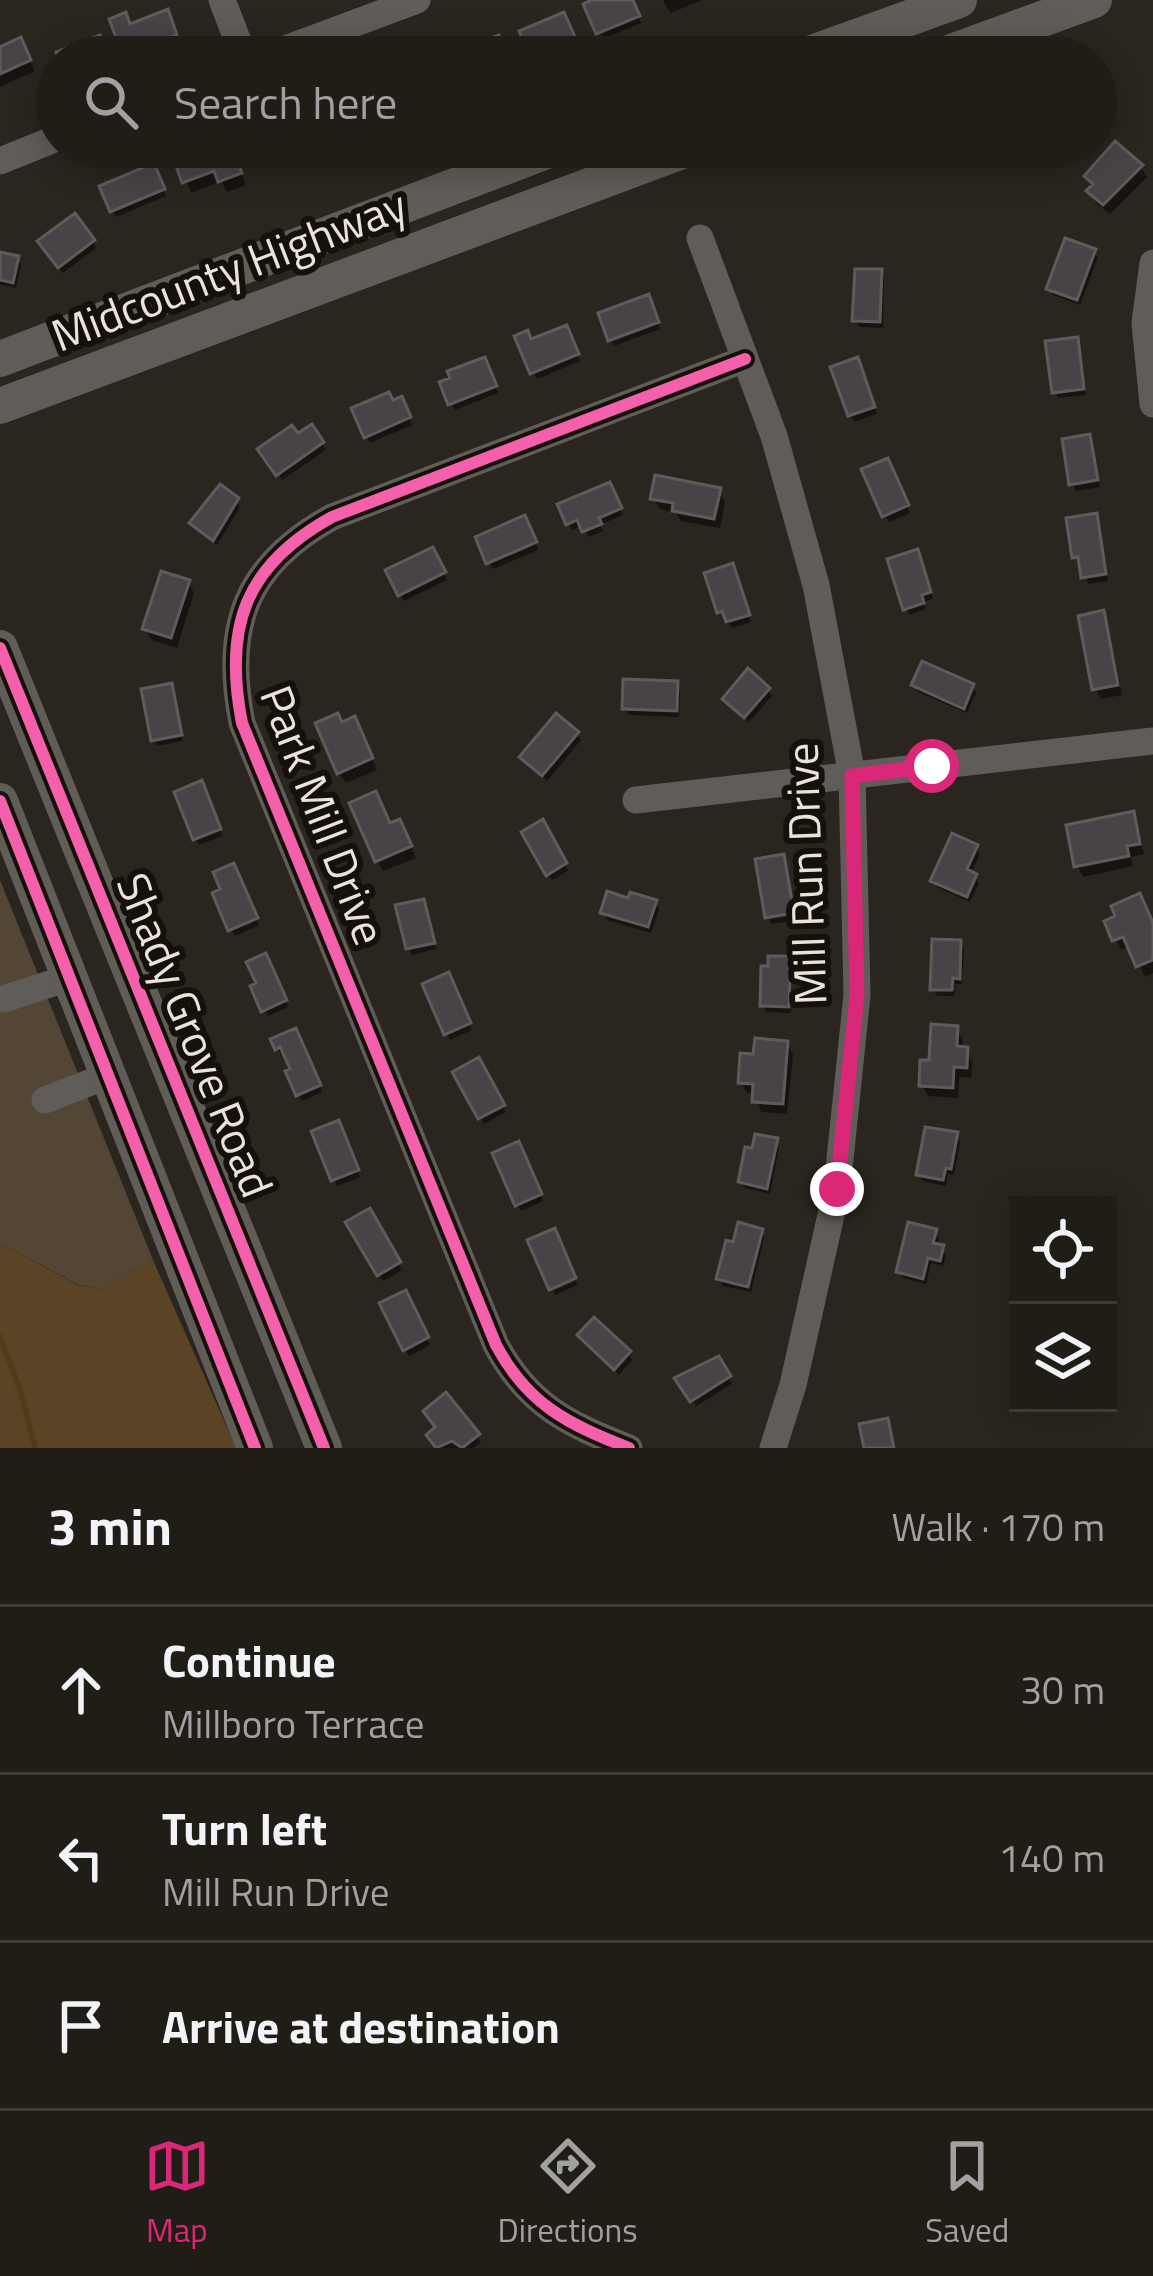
<!DOCTYPE html>
<meta charset="utf-8">
<style>
:root{--surface:#201c16;--page:#28251f;--text:#f1f3f6;--muted:#a2a1a1;--line:#3d3a35;--accent:#db2777}
body{margin:0;font-family:"Titillium Web",sans-serif;background:var(--page);color:var(--text)}
.controls{position:absolute;right:36px;bottom:36px;display:grid;overflow:hidden;border-radius:0px;box-shadow:0 6px 30px #0003}
.controls button{width:108px;height:108px;display:grid;place-items:center;padding:0;border:0;border-bottom:3px solid var(--line);background:var(--surface);color:var(--text);font:60px sans-serif}
.stop{position:absolute;width:36px;height:36px;margin:-27px;border:9px solid #db2777;border-radius:50%;background:#fff}
.stop.end{background:#db2777;border-color:#fff;box-shadow:0 3px 12px #0008}
.list{margin:0;padding:0;list-style:none}
h2{display:flex;justify-content:space-between;align-items:center;height:156px;margin:0;padding:0 48px;font-size:51px}
h2 small{font-size:39px;font-weight:400;color:var(--muted)}
.list li{display:grid;grid-template-columns:78px 1fr auto;gap:36px;align-items:center;box-sizing:border-box;height:168px;padding:0 48px;border-top:3px solid var(--line)}
.list b{display:block;font-size:45px;white-space:nowrap}
.list p{margin:0;font-size:39px;white-space:nowrap;color:var(--muted)}
.list em{font-size:39px;font-style:normal;color:var(--muted)}
.icon{flex:none;width:66px;height:66px;fill:none;stroke:currentColor;stroke-width:2;stroke-linecap:round;stroke-linejoin:round}
.map{position:relative;flex:none;width:1153px;height:1448px;overflow:hidden}
.search{position:absolute;background:var(--surface);box-shadow:0 6px 30px #0003;left:36px;right:36px;top:36px;height:132px;display:flex;align-items:center;gap:30px;box-sizing:border-box;padding:0 42px;border-radius:66px;color:var(--muted);font-size:45px}
.sheet{height:660px;background:var(--surface)}
nav{display:flex;justify-content:space-around;align-items:center;box-sizing:border-box;height:168px;border-top:3px solid var(--line);background:var(--surface);font-size:33px;color:var(--muted)}
nav a{display:grid;justify-items:center;gap:6px}
nav .on{color:var(--accent)}
.map>svg:first-child{display:block}
</style>
<div class="map">
<svg width="1153" height="1448" viewBox="0 0 1153 1448">
<rect width="100%" height="100%" fill="#2a251e"/>
<path fill="#544634" d="M0 880 153 1260 100 1289 79 1285 0 1243Z"/>
<path fill="#5a4425" d="M0 1243 78 1285 100 1289 153 1260 236 1448H0Z"/>
<path fill="#0007" d="M600 0H631L641 23 603 39 587 5Z
M663 0H703L670 13Z
M112 20 130 27 170 20 179 42 141 57H127Z
M566 22 577 46 552 57H534L523 33Z
M0 50 26 52 35 71 0 87Z
M208 147H231L246 185 227 192 221 181 191 193 177 159Z
M251 147H303L259 163Z
M1141 167 1147 177 1110 214 1096 203 1088 176Z
M156 173 166 196 116 217 113 211Z
M93 241 96 248 63 273 45 248Z
M1094 252 1098 258 1080 305 1053 295 1049 288Z
M0 255 17 259 21 265 16 288 0 284Z
M881 272 884 279 883 328 859 327 855 320Z
M651 304 660 329 614 346 601 315Z
M569 335 580 361 537 379 518 338 531 343Z
M1076 340 1086 395 1058 398 1055 392Z
M488 367 498 393 455 410 443 384Z
M861 367 877 414 854 422 851 415Z
M393 404 405 407 412 425 370 443 366 436Z
M311 428 326 450 282 480 261 450Z
M1089 438 1100 487 1076 491 1072 484Z
M890 468 910 513 889 522 885 515Z
M719 491 725 502 720 528 681 521 676 513 660 509 653 498Z
M613 492 623 515 600 525 603 531 589 537 583 525 572 530 568 523Z
M236 500 240 507 217 545 197 530 193 523Z
M1095 516 1108 581 1088 584 1082 563 1075 557Z
M528 525 538 550 493 569 479 538Z
M432 551 447 580 404 601 389 572Z
M920 559 933 599 923 602 926 609 909 615 906 608Z
M735 573 751 622 732 628 720 612 707 574Z
M188 582 194 593 177 648 152 640 145 629Z
M1102 614 1108 625 1122 695 1101 699 1095 689Z
M676 684 680 691 679 717 629 715 625 708Z
M914 685 972 686 976 693 967 713 918 692Z
M170 687 183 741 157 746 154 739Z
M768 690 772 696 749 722 726 699Z
M342 726 360 731 377 770 346 783 339 773Z
M577 734 581 740 547 781 523 758Z
M205 790 222 836 199 845 195 838Z
M1132 815 1144 854 1131 857 1133 866 1083 877 1077 866Z
M542 823 568 871 552 880 525 833Z
M391 827 405 833 416 858 383 871 377 861Z
M976 847 980 854 971 874 979 883 970 902 937 887 933 881Z
M783 857 796 920 771 924 768 917Z
M236 873 259 925 235 936 231 929Z
M655 902 659 909 651 933 607 920 604 913Z
M426 909 436 949 412 955 409 948Z
M1108 923 1153 927V973L1145 977 1131 946 1121 950Z
M960 943 964 949 962 984H955L954 996H937L933 989Z
M264 957 288 1007 268 1016 254 987 260 985Z
M789 959 793 966 791 1013 766 1012 763 1005Z
M452 982 472 1030 450 1040 446 1033Z
M956 1029 963 1040 962 1050 972 1061 971 1078 959 1077 958 1098 928 1096 922 1085 932 1063Z
M299 1038 322 1092 302 1101 289 1073 294 1070 286 1052 281 1055 274 1040Z
M786 1044 793 1054 787 1114 761 1112 756 1093H747L741 1082 756 1057Z
M478 1061 506 1112 484 1124 456 1073Z
M341 1130 360 1177 337 1186 315 1133Z
M956 1135 960 1142 954 1175 948 1174 946 1186 922 1181 919 1174Z
M776 1141 779 1148 770 1194 745 1188 741 1182Z
M522 1152 543 1201 521 1211 517 1204Z
M368 1212 402 1270 383 1281 349 1223Z
M761 1231 764 1238 751 1292 723 1286 720 1279 735 1245Z
M935 1231 939 1238 937 1247 946 1255 943 1266 931 1263 926 1284 903 1278 899 1272Z
M576 1281 577 1285 555 1295 553 1291Z
M404 1294 430 1345 409 1356 383 1305Z
M580 1336 628 1353 632 1360 619 1375Z
M717 1360 732 1384 696 1406 679 1379Z
M430 1436H477L481 1442 473 1448H438Z"/>
<g fill="none" stroke-linecap="round" stroke-linejoin="round">
<path stroke="#523b19" stroke-width="6" d="M0 1337 21 1393 35 1448"/>
</g>
<path fill="#494347" stroke="#5f5b5b" stroke-width="3" d="M592 0H633L640 16 596 34 583 4Z
M168 9 177 35 123 56 109 19 126 12 130 24Z
M564 12 576 39 530 57 519 31Z
M100 35 109 57H58L56 52Z
M499 35 507 57H447L446 55Z
M21 37 31 60 0 74V47Z
M1115 141 1143 165 1103 205 1086 191 1093 184 1084 176Z
M200 147H232L242 173 218 182 214 171 182 183 173 157Z
M154 163 165 189 110 212 99 186Z
M75 213 95 240 58 268 37 241Z
M1065 238 1096 249 1077 300 1046 289Z
M0 252 19 256 13 283 0 280Z
M855 269H882L880 322 852 321Z
M649 294 659 322 608 341 598 313Z
M567 325 579 354 530 374 514 336 528 330 531 339Z
M1078 337 1084 389 1052 393 1045 341Z
M485 357 497 386 448 405 439 382 450 378 447 371Z
M858 357 875 407 848 416 830 367Z
M389 392 393 400 402 396 411 417 364 438 351 408Z
M312 424 324 442 276 476 257 449 292 425 298 433Z
M1090 434 1098 480 1069 485 1062 439Z
M888 458 909 505 882 517 861 469Z
M655 475 721 488 714 519 672 511 673 503 650 499Z
M610 482 622 508 599 518 602 524 582 532 577 520 566 525 557 504Z
M220 484 239 498 213 541 189 523Z
M1097 513 1106 574 1081 578 1078 557 1072 558 1066 518Z
M525 515 537 542 486 564 475 537Z
M433 547 446 572 398 596 385 570Z
M918 549 931 592 922 595 924 603 903 610 887 559Z
M733 563 750 615 726 622 722 611 717 613 704 573Z
M161 571 190 580 171 638 142 629Z
M1104 610 1118 685 1092 690 1078 616Z
M922 661 974 684 964 709 911 685Z
M748 668 770 688 744 718 722 699Z
M623 679 678 681 677 711 622 709Z
M172 683 182 735 151 741 141 689Z
M338 713 342 722 355 716 373 758 337 774 315 723Z
M556 713 579 732 542 776 519 757Z
M202 780 221 829 193 840 174 792Z
M376 791 390 823 400 819 412 846 375 862 349 803Z
M1134 811 1140 844 1127 846 1129 856 1074 867 1066 825Z
M543 819 567 863 546 876 521 832Z
M952 833 978 845 967 869 977 874 967 897 930 881Z
M784 854 794 913 765 918 755 859Z
M234 863 258 918 228 931 212 893 220 889 213 872Z
M607 891 628 898 630 892 657 900 648 927 600 913Z
M1140 893 1153 923V960L1136 967 1123 937 1112 941 1104 921 1115 916 1111 906Z
M424 899 435 943 406 949 395 905Z
M932 939 961 940 960 979 953 978 952 990H930Z
M266 953 287 1000 261 1012 250 986 256 983 246 962Z
M768 956H791L789 1007 760 1006 761 966H768Z
M449 972 471 1023 444 1035 422 984Z
M931 1024 958 1026 957 1046 968 1047 967 1068 954 1067 953 1088 919 1086 920 1060H929Z
M296 1028 321 1085 296 1096 285 1071 290 1069 280 1047 275 1050 270 1039Z
M755 1038 788 1041 783 1104 752 1102 753 1084 738 1083 740 1053 753 1054Z
M479 1057 505 1105 478 1119 452 1072Z
M339 1120 359 1170 331 1181 311 1131Z
M925 1127 958 1132 951 1169 946 1168 943 1180 916 1175Z
M755 1134 778 1138 767 1189 738 1182 745 1147 752 1148Z
M519 1141 542 1194 515 1206 492 1153Z
M370 1208 401 1262 377 1276 345 1222Z
M738 1222 763 1229 748 1287 716 1279 726 1240 733 1242Z
M908 1222 937 1229 933 1243 944 1245 940 1261 928 1258 923 1279 896 1272Z
M555 1228 576 1278 549 1290 527 1240Z
M406 1290 429 1337 403 1351 379 1303Z
M594 1317 631 1351 614 1370 577 1335Z
M719 1356 731 1376 690 1402 674 1378Z
M446 1392 480 1434 462 1448 452 1441 436 1448 426 1435 435 1427 423 1411Z
M888 1418 894 1448H864L859 1424Z"/>
<g fill="none" stroke-linecap="round" stroke-linejoin="round">
<path stroke="#605c59" stroke-width="27" d="M222 0 244 57
M264 57 417 0
M0 161 57 138
M700 238 774 436 816 585 852 775 857 995 837 1188 793 1385 773 1448
M1153 263 1145 323 1153 404
M636 800 1153 741
M4 999 71 977
M45 1100 109 1075
M629 1448C568 1424 528 1405 496 1345L242 723C223 627 245 565 332 517L745 359"/>
<path stroke="#605c58" stroke-width="36" d="M801 57 959 0
M938 57 1094 0
M0 359 557 147
M0 406 693 147
M0 648 324 1448
M0 801 255 1448"/>
<defs>
<path id="cycleway" d="M0 648 324 1448
M0 801 255 1448
M629 1448C568 1424 528 1405 496 1345L242 723C223 627 245 565 332 517L745 359"/>
</defs>
<use href="#cycleway" stroke="#15100a" stroke-width="20"/>
<use href="#cycleway" stroke="#f560ab" stroke-width="12"/>
</g>
<g fill="none" stroke-linecap="round" stroke-linejoin="round">
<path stroke="#db2777" stroke-width="15" d="M837 1189 857 995 852 776 932 766"/>
</g>
<g text-anchor="middle" stroke-width="12" stroke-linejoin="round" paint-order="stroke">
<g font-size="45" fill="#eae3da" stroke="#15100a">
<text transform="translate(229 270) rotate(-21)" y="16">Midcounty Highway</text>
<text transform="translate(323 815) rotate(69)" y="16">Park Mill Drive</text>
<text transform="translate(806 874) rotate(-92)" y="16">Mill Run Drive</text>
<text transform="translate(195 1035) rotate(68)" y="16">Shady Grove Road</text>
</g>
</g>
</svg>
<div class="controls">
<button><svg class="icon" aria-label="locate" viewBox="0 0 24 24"><circle cx="12" cy="12" r="6"/><path d="M12 2v4M12 18v4M2 12h4M18 12h4"/></svg></button>
<button><svg class="icon" aria-label="layers" viewBox="0 0 24 24"><path d="M12 4l9 5-9 5-9-5zM3 14l9 5 9-5"/></svg></button>
</div>
<div class="stop" style="left:932px;top:766px"></div>
<div class="stop end" style="left:837px;top:1189px"></div>
<div class="search"><svg class="icon" aria-label="search" viewBox="0 0 24 24"><circle cx="10" cy="10" r="6"/><path d="M15 15l6 6"/></svg>Search here</div>
</div>
<section class="sheet">
<h2>3 min<small>Walk · 170 m</small></h2>
<ul class="list">
<li><svg class="icon" aria-label="ahead" viewBox="0 0 24 24"><path d="M12 20V5M6 11l6-6 6 6"/></svg><div><b>Continue</b><p>Millboro Terrace</p></div><em>30 m</em></li>
<li><svg class="icon" aria-label="left" viewBox="0 0 24 24"><path d="M17 20v-9H6M10 6l-5 5 5 5"/></svg><div><b>Turn left</b><p>Mill Run Drive</p></div><em>140 m</em></li>
<li><svg class="icon" aria-label="arrive" viewBox="0 0 24 24"><path d="M6 21V4h12l-3 4 3 4H6"/></svg><div><b>Arrive at destination</b></div></li>
</ul>
</section>
<nav>
<a class="on"><svg class="icon" aria-label="map" viewBox="0 0 24 24"><path d="M3 6l6-2 6 2 6-2v14l-6 2-6-2-6 2zM9 4v14M15 6v14"/></svg>Map</a>
<a><svg class="icon" aria-label="directions" viewBox="0 0 24 24"><path d="M12 3l9 9-9 9-9-9zM9 14v-3h6M13 9l2 2-2 2"/></svg>Directions</a>
<a><svg class="icon" aria-label="saved" viewBox="0 0 24 24"><path d="M7 4h10v16l-5-4-5 4z"/></svg>Saved</a>
</nav>
